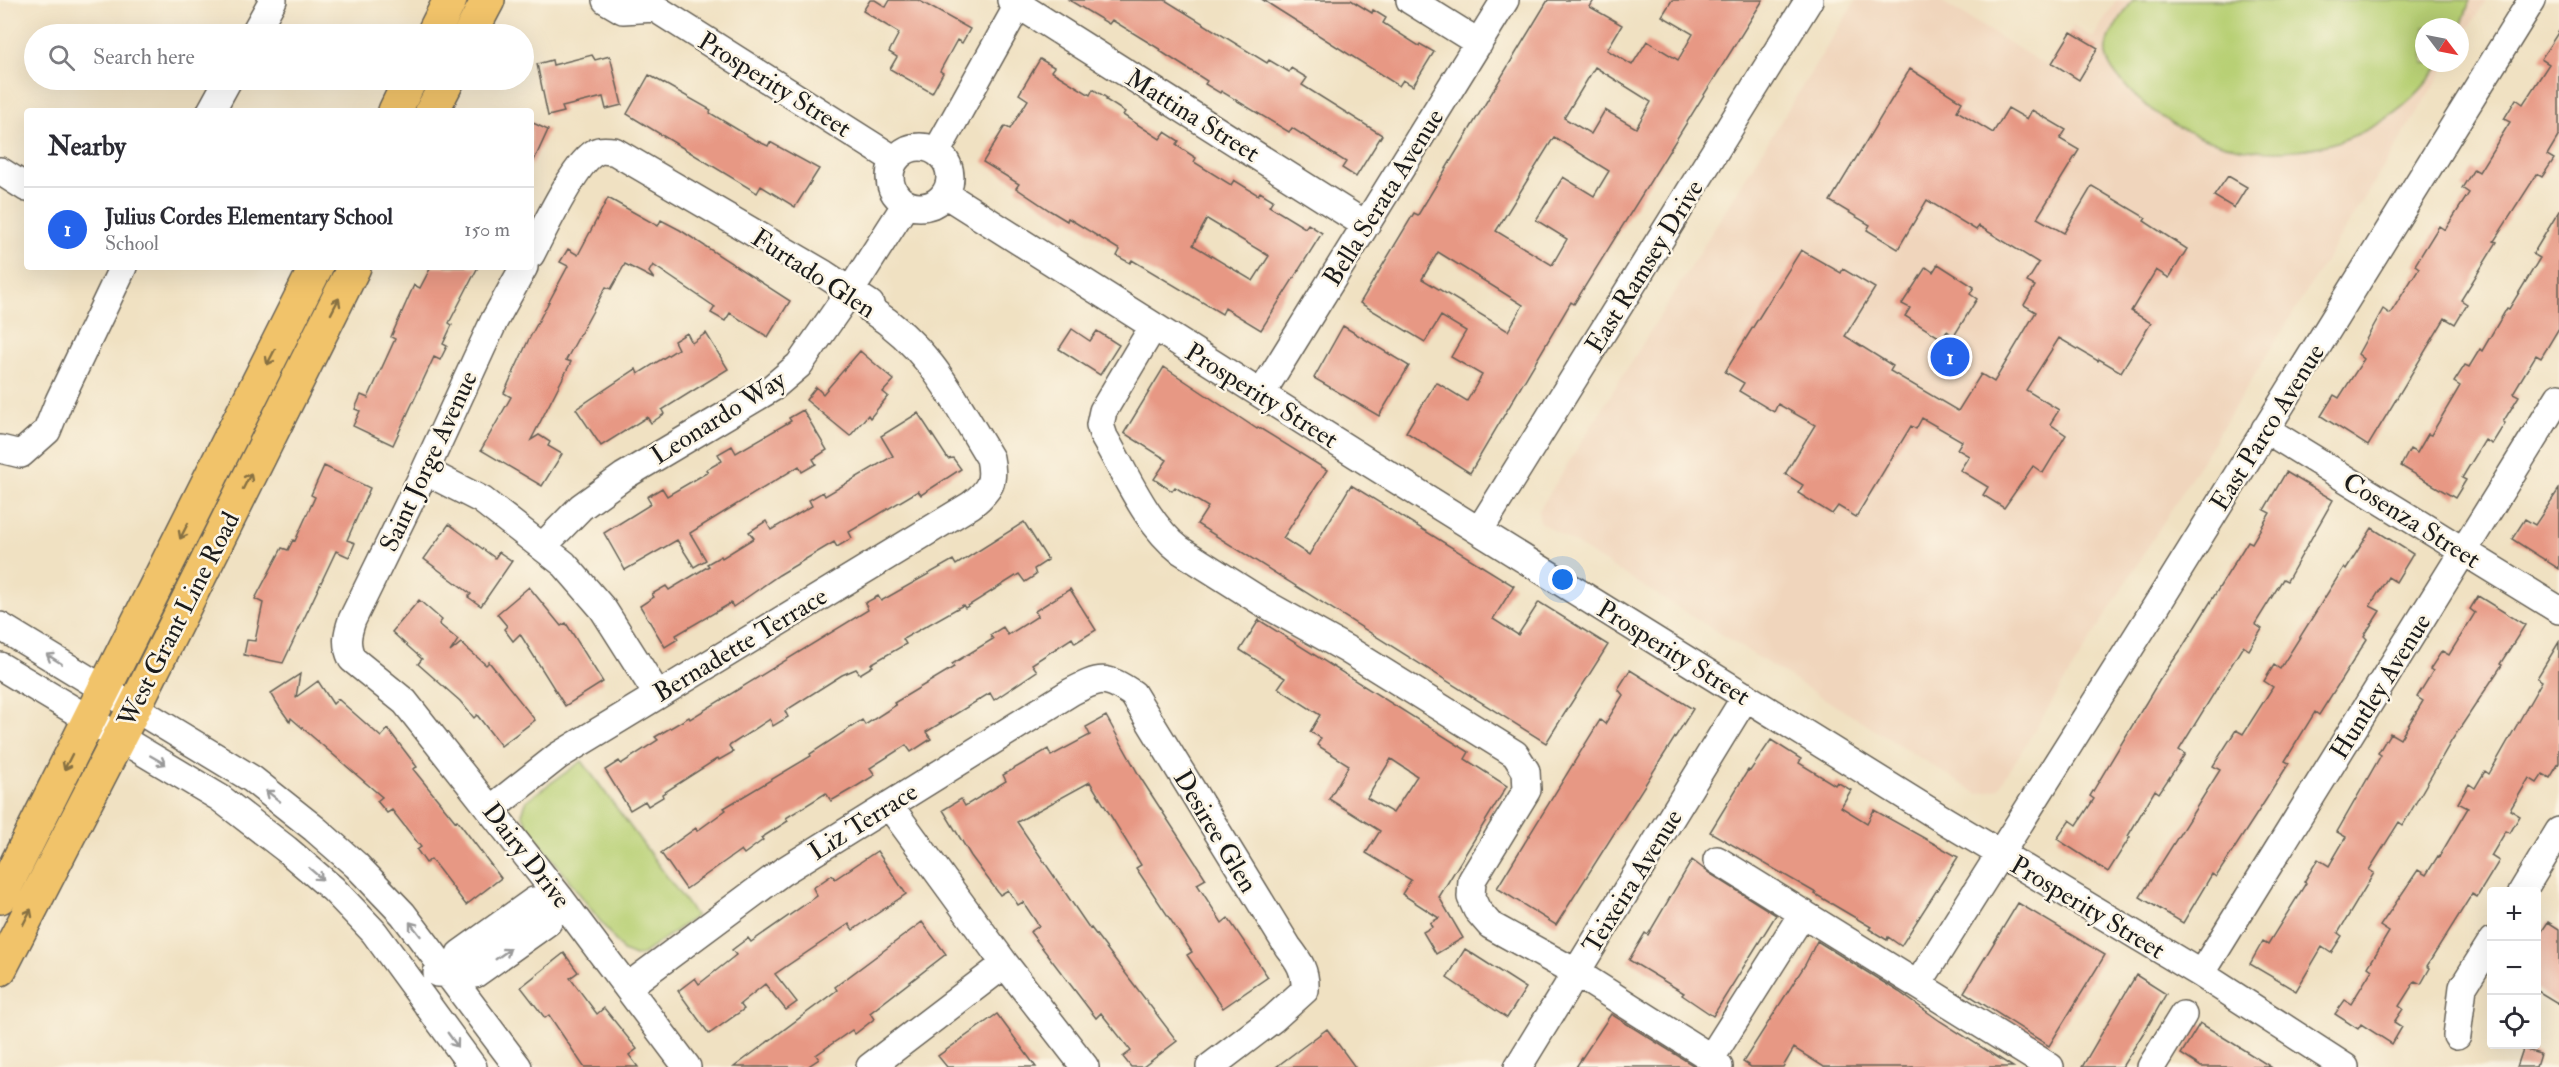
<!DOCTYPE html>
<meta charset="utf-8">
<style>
:root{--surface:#fff;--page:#f2f2f3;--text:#2b2b33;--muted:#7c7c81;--line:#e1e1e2;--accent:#2563eb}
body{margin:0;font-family:"IM FELL Double Pica",serif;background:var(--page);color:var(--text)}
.controls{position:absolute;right:18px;bottom:18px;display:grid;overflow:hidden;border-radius:6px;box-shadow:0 6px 24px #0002}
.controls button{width:54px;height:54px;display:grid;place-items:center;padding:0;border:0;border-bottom:2px solid var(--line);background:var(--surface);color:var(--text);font:30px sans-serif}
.compass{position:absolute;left:2415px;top:18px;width:54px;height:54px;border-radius:50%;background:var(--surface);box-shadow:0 6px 24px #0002;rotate:122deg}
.you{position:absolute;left:1563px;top:580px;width:21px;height:21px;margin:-15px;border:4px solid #fff;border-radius:50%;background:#1a73e8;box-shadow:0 0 0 9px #1a73e833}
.badge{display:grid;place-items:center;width:39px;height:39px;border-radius:50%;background:var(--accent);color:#fff;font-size:20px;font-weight:700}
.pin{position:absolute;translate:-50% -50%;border:3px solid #fff;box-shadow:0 2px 6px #0006}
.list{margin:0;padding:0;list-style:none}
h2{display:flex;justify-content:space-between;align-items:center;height:78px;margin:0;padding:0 24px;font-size:26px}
h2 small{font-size:20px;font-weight:400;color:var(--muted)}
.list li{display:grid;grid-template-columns:39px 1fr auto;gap:18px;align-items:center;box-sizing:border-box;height:84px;padding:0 24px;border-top:2px solid var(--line)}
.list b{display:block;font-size:22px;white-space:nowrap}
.list p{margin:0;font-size:20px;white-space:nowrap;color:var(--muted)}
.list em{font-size:20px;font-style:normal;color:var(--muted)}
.icon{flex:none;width:33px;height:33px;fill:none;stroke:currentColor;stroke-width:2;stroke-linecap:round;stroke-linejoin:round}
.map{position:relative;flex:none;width:2559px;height:1067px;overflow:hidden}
.search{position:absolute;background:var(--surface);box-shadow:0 6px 24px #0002;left:24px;top:24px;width:510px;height:66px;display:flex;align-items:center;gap:15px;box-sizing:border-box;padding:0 21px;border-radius:33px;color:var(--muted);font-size:22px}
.panel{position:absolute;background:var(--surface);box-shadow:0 6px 24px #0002;left:24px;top:108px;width:510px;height:162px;border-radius:6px}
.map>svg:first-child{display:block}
</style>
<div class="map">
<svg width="2559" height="1067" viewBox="0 0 2559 1067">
<rect width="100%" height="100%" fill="#fcf5e5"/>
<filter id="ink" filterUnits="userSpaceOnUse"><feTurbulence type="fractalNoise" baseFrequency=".0167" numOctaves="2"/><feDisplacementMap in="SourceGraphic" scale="12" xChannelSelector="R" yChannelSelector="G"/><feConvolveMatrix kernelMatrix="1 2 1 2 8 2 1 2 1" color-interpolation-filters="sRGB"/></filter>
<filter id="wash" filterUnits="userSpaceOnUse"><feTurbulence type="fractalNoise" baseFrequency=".008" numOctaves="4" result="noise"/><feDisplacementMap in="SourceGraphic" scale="24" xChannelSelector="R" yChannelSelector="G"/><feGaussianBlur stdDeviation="1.35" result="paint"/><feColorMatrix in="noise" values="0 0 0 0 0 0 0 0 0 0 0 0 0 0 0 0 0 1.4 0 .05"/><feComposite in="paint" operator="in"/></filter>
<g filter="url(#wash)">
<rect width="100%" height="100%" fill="#f0e1c2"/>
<path fill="#f0d5bc" d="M1856 0H1939L2047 66 2073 26 2093 38 2116 0H2486L2460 43V27H2424V63H2448L1998 789 1978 794 1540 522 1538 512Z"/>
<path fill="#b8d075" stroke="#6a7648" stroke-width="1.5" d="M2133 0H2470L2460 30V27H2424V63H2441C2373 169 2222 179 2133 94 2123 83 2103 64 2106 48 2109 32 2124 14 2133 0Z
M582 761 696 916 643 954 635 956 623 951 529 828 522 814 527 800Z"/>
<g id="blocks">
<path fill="#e79884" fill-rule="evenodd" d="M870 0H875L886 7 890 0H918L970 29 962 43 957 40 940 71 943 73 932 93 890 69 897 57 889 52 899 33 863 11Z
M1069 0H1165L1267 63 1269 60 1289 72 1291 68 1307 78 1302 85 1382 135 1356 177 1342 168 1346 162 1292 128 1289 132 1221 91 1220 93 1205 84 1207 81 1160 51 1161 50 1112 20 1109 24Z
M1263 0H1351L1372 13 1373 10 1386 18 1383 23 1419 46 1420 44 1434 52 1413 86 1403 80 1399 86Z
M1548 0H1594L1590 7 1622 25 1607 50 1632 65 1647 41 1678 60 1693 34 1662 16 1672 0H1763L1574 304 1571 302 1470 473 1406 432 1436 382 1467 401 1482 375 1451 357 1466 331 1441 316 1425 342 1360 303 1414 213 1418 215ZM1595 67 1651 102 1636 128 1605 110 1591 134 1564 118ZM1554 137 1609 171 1594 196 1563 177 1548 201 1536 220 1567 239 1552 265 1496 231ZM1438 252 1523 305 1508 331 1422 279Z
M2559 31V135L2547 155 2554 159 2542 177 2537 174 2494 241 2497 242 2461 300 2467 304 2455 324 2445 318 2368 446 2321 416 2334 395 2339 398 2364 359 2358 354 2383 309 2390 314 2419 268 2415 265 2439 226 2445 230 2469 193 2462 188 2474 169 2479 172 2510 122 2504 119 2516 99 2523 104 2549 64 2541 59Z
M2071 32 2098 48 2079 80 2052 63Z
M592 55 595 60 610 56 622 105 606 109 603 97 562 107 564 112 548 116 537 64 552 60 553 65Z
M1040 59 1054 67 1051 71 1090 95 1093 89 1107 98 1106 100 1125 112 1123 115 1160 139 1165 132 1179 141 1176 145 1196 158 1194 162 1231 185 1234 180 1258 195 1260 192 1273 200 1269 206 1305 228 1308 224 1322 233 1261 330 1225 308 1222 314 1132 260 1130 263 1117 256 1120 250 1068 218 1067 221 1049 210 1016 188 1019 184 983 162 1005 126 1010 129 1028 100 1019 94ZM1207 219 1269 256 1253 281 1193 245Z
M1910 69 1962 102 1957 111 1993 133 2008 108 2027 119 2032 110 2066 130 2060 139 2079 150 2037 218 2064 233 2092 186 2146 218 2144 221 2187 249 2169 278 2156 270 2131 311 2151 323 2121 372 2099 359 2098 361 2059 338 2026 390 2059 410 2050 424 2066 435 2043 473 2033 466 2004 508 1983 495 1988 487 1960 470 1969 456 1957 449 1962 441 1922 418 1916 429 1911 426 1856 517 1838 506 1832 514 1798 493 1803 485 1785 474 1815 425 1778 404 1774 412 1739 391 1744 383 1725 372 1801 250 1841 273 1843 269 1875 288 1845 336 1893 366 1890 371 1958 411 1981 374 1994 382 2036 312 2024 305 2035 286 2027 282 2039 263 1979 226 1976 230 1927 200 1898 249 1867 230 1870 225 1830 201Z
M649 75 711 110 710 113 753 139 768 146 770 142 819 169 795 207 761 186 757 193 627 114Z
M531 122 548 130 531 167Z
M2228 176 2247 187 2234 208 2214 196Z
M608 198 658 226 661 220 680 230 790 301 768 337 730 313 725 321 711 313 715 307 653 265 649 272 654 279 625 264 611 289 606 287 566 360 571 362 531 440 539 435 550 442 548 446 562 454 542 486 481 450 511 397 504 393 528 341 568 266 560 262 568 249 578 255Z
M2559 211V328L2541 358 2536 355 2513 393 2519 396 2503 422 2505 423 2492 444 2485 440 2462 478 2466 480 2455 498 2401 466 2410 449 2417 453 2428 434 2431 435 2460 386 2454 382 2465 365 2469 367 2480 349 2482 351 2507 308 2509 309 2540 258 2533 254Z
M1938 264 1974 287 1970 294 1977 299 1954 336 1947 331 1942 339 1905 316 1910 308 1902 304 1926 267 1933 272Z
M431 267H478L449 323 452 325 443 344 447 346 440 360 434 357 393 445 353 426 360 411 355 409 361 395 368 398 395 339 391 337 414 285 420 288Z
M1343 326 1409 366 1379 416 1314 378Z
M1072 329 1090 341 1097 331 1119 345 1100 375 1059 349Z
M687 333 692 343 706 333 728 369 662 410 664 414 651 423 647 417 601 446 576 409 636 369 638 374 678 349 674 341Z
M860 351 894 380 883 392 888 396 870 418 868 415 850 436 806 400 816 387 823 394Z
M1164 367 1257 429 1258 427 1327 470 1283 538 1309 555 1351 485 1514 586 1493 619 1518 635 1539 602 1608 645 1546 743 1197 524 1208 507 1175 487 1172 491 1154 479 1167 460 1124 433Z
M803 410 827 450 813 459 816 464 802 472 799 466 690 533 706 560 694 567 677 540 625 570 604 533 651 504 647 497 662 488 667 496 708 472 706 470 722 461 718 454 732 446 736 453 791 421 789 418Z
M918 413 948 459 953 458 961 469 921 495 918 491 849 532 852 538 837 547 834 542 779 575 733 607 731 603 676 635 678 639 665 647 640 606 654 597 652 594 666 586 669 590 709 566 707 564 721 556 722 558 754 538 749 532 766 521 771 530 812 506 809 500 823 492 825 496 893 456 881 436Z
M324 466 370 488 347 540 355 543 349 557 336 551 283 663 244 655 247 640 255 641 263 603 255 599 282 548 288 550 293 540 295 541 315 497 311 495Z
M2286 472 2333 500 2287 581 2283 579 2255 624 2262 629 2249 650 2243 646 2179 750 2185 754 2159 793 2155 790 2128 836 2130 837 2108 872 2057 839 2070 820 2077 825 2094 799 2090 796 2159 681 2182 648 2248 541 2252 543 2270 513 2264 510Z
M2559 489V569L2512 539 2525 519 2535 525Z
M1024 522 1048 560 1034 569 1036 575 1025 582 1019 574 965 608 963 605 903 639 906 644 871 664 873 666 860 674 856 669 842 675 785 711 788 717 773 726 770 719 729 746 733 752 719 760 718 758 662 794 663 797 648 806 645 801 630 810 605 770 619 761 621 764 658 740 655 737 689 717 690 719 868 610 865 603 878 596 881 601 953 560 956 565Z
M449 524 495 558 499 552 512 561 481 606 468 597 471 594 424 559Z
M2372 528 2413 554 2396 582 2388 577 2370 606 2380 611 2364 636 2367 639 2319 715 2315 712 2285 761 2289 763 2267 798 2216 877 2212 874 2183 923 2140 897 2220 770 2213 766 2236 730 2243 734 2273 687 2264 681 2274 665 2280 669 2344 567 2346 569Z
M529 587 561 626 566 623 603 682 565 706 520 634 513 641 504 629 507 626 497 614Z
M1070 589 1096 630 1075 643 1072 638 1032 664 1037 671 994 700 990 693 926 732 931 739 911 752 906 745 870 768 875 775 857 786 831 801 826 793 786 818 788 821 761 838 763 840 744 854 741 850 686 889 661 853 696 828 697 831 726 810 724 808 811 756 810 754 862 720 865 725 896 705 894 703 954 667 952 664 993 639 990 635 1003 627 1008 635 1038 616 1035 611Z
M2478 596 2525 625 2500 664 2502 665 2452 740 2403 825 2399 822 2369 870 2374 873 2338 933 2342 936 2331 953 2322 947 2296 991 2250 964 2263 941 2268 944 2306 883 2304 882 2318 859 2329 866 2346 837 2337 832 2381 755 2378 753 2390 733 2400 739 2423 701 2417 697 2433 671 2430 669 2442 651 2449 655 2475 613 2470 609Z
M419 600 442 620 439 624 458 640 450 652 461 643 486 665 489 662 535 720 501 746 477 715 474 718 460 701 418 664 422 659 392 632Z
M1259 620 1469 752 1465 759 1507 786 1439 897 1463 938 1436 954 1423 932 1432 927 1430 923 1439 918 1402 894 1411 880 1366 853 1380 831 1329 799 1349 765 1317 745 1321 738 1310 732 1320 715 1278 688 1285 678 1240 650ZM1391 759 1417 776 1393 813 1367 798Z
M2559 642V763L2550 778 2543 774 2537 783 2529 778 2510 810 2520 816 2510 833 2506 831 2491 856 2499 861 2477 897 2472 894 2427 966 2430 968 2421 984 2415 981 2399 1006 2403 1009 2394 1022 2402 1027 2392 1044 2361 1024 2358 1029 2335 1014 2345 1000 2351 1004 2372 970 2368 967 2389 932 2380 926 2418 870 2426 875 2438 856 2439 857 2468 808 2458 803 2469 784 2475 788 2485 771 2489 774 2542 681 2537 678Z
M1630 670 1693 709 1556 925 1497 888 1600 720 1605 724 1623 695 1618 689Z
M300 674 296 697 318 681 333 704 338 699 381 737 388 729 417 767 413 769 455 821 457 820 501 878 466 905 431 859 426 863 417 850 421 847 392 810 387 813 377 801 382 797 291 718 290 722 280 708 271 693Z
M1106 716 1140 777 1206 879 1197 884 1222 923 1228 918 1268 977 1223 1008 1187 955 1192 952 1136 868 1141 865 1090 782 1017 822 1090 929 1091 928 1177 1041 1143 1067H1131L1123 1057 1131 1051 1101 1013 1096 1018 1030 932 1039 926 1023 902 1018 905 1008 890 1000 895 971 856 943 810 961 799 965 806 1006 781 1003 775 1031 759 1048 749 1051 756 1090 735 1086 727Z
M1771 740 1801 759 1799 763 1835 785 1837 782 1851 790 1841 807 1867 823 1874 810 1958 857 1901 946 1888 937 1887 940 1869 929 1871 927 1815 894 1816 893 1710 832 1748 770 1750 771Z
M877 851 906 894 853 930 849 924 775 974 797 1002 786 1010 765 984 740 1004 744 1009 709 1034 678 991 695 978 699 984 736 955 732 950 748 938 751 942 817 896 813 888 832 875 835 879Z
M1692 860 1709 873 1776 915 1713 1016 1682 995 1684 993 1629 960 1645 933 1648 935Z
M2018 903 2105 955 2049 1046 1964 992Z
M922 922 946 954 870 1013 874 1019 855 1034 852 1030 816 1055 819 1059 807 1067H734L837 990 835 987Z
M2548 922 2559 929V1004L2536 990V940Z
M1817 941 1899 992 1940 1021 2013 1067H1824L1794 1048 1783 1067H1751L1743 1062 1805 965Z
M1465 949 1526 988 1507 1018 1447 978Z
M564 953 578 972 570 978 597 1014 604 1008 637 1049 629 1055 638 1067H584L549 1015 545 1018 521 987Z
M2136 975 2166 994 2149 1024 2122 1067H2082Z
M997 1014 1036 1067H947L938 1056Z
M1611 1014 1696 1067H1576Z
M2200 1023 2231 1042 2271 1067H2201L2181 1054Z
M1327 1029 1355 1067H1276Z
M2523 1049 2540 1054 2536 1067H2517Z"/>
</g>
</g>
<g filter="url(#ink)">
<use href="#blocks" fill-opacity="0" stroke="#666156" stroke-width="1.5"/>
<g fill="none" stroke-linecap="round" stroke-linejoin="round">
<defs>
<path id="minor" d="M606 0 623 10 655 8
M649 0 655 8 895 160
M1011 0 1366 225
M1410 0 1479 43
M254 34 273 0
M211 111 228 80
M890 177a30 30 0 1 1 60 0a30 30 0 1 1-60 0Z
M937 151 1021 0
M0 171 27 188
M945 194 1365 460 1939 817 2201 974 2345 1067
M524 267 494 321 425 471 352 620C347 635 345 644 352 659L405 702 560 898 687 1067
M1153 327 1103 411 1100 425 1104 437C1125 473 1147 525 1180 550L1262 602 1348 650 1515 754 1526 771 1527 790 1472 880 1471 897 1477 910 1490 925 1575 972 1711 1058 1719 1067
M1261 394 1505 0
M2265 429 2559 610
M0 449 21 454 47 431 59 401 123 267
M425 471 482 500 564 564 603 609 657 694
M1479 531 1809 0
M543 546 581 507 624 476 772 388 799 365 851 290 906 204
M0 626 252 779 315 829 356 865 403 914 518 1067
M0 666 220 798 286 849 333 889 374 932 473 1067
M889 805 1005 964 1085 1067
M491 809 558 756 971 505C990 490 995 482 990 458 953 398 932 350 871 310L870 304 824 274 614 151C609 151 601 149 596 152 575 162 543 231 531 254
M1717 860 2050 1067
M2522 892 2559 831
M437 973 475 974 548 922 560 898
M2201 974 2559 397
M451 975 460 954 534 901 560 898
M1918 984 2155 608 2532 0
M627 987 782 872 1071 692C1100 677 1105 675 1133 694L1288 947C1299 961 1306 971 1305 990L1273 1019 1210 1067
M2457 1036 2463 987 2492 941
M1711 1058 1803 913
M870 1067 1005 964
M1518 1067 1746 696
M2151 1067 2183 1015"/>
<path id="major" d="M433 34 450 0
M470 34 488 0
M395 111 410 80
M432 111 448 80
M0 897 316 267
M0 969 124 728 354 267"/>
</defs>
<use href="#minor" stroke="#666156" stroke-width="30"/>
<use href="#major" stroke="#666156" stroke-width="36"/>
<use href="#minor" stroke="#fff" stroke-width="27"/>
<use href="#major" stroke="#f1c36a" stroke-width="33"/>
</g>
<defs><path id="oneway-shaft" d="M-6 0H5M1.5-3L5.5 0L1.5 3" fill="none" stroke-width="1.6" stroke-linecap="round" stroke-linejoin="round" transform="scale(1.5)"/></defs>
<g stroke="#867043">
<use href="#oneway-shaft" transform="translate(335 306) rotate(-63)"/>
<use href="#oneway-shaft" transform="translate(271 357) rotate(117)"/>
<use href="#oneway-shaft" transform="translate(247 481) rotate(-63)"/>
<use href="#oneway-shaft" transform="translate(184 531) rotate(117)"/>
<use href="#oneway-shaft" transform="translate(68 762) rotate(117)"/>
<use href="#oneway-shaft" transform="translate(27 917) rotate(-63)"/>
</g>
<g stroke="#999">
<use href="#oneway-shaft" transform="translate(54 659) rotate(-148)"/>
<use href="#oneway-shaft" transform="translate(158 760) rotate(30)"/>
<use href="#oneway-shaft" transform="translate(273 796) rotate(-142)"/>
<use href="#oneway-shaft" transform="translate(316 874) rotate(41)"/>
<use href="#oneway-shaft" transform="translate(415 929) rotate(-128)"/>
<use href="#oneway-shaft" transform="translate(503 954) rotate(-35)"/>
<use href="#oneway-shaft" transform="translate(453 1040) rotate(54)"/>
</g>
</g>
<g text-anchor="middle" stroke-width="5" stroke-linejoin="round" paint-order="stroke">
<g font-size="26" fill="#1c1c1c" stroke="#fcf5e5">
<text transform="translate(775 84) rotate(32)" y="9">Prosperity Street</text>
<text transform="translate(1193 115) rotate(32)" y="9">Mattina Street</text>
<text transform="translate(1383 197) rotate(-58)" y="9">Bella Serata Avenue</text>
<text transform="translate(1644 266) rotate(-58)" y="9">East Ramsey Drive</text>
<text transform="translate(814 273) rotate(33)" y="9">Furtado Glen</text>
<text transform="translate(1262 395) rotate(32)" y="9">Prosperity Street</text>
<text transform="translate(718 417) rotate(-32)" y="9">Leonardo Way</text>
<text transform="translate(2267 427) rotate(-58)" y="9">East Parco Avenue</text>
<text transform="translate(428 461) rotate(-65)" y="9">Saint Jorge Avenue</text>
<text transform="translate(2412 520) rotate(32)" y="9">Cosenza Street</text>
<text transform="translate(178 619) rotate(-63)" y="9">West Grant Line Road</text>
<text transform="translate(740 644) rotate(-31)" y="9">Bernadette Terrace</text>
<text transform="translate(1674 652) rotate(32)" y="9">Prosperity Street</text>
<text transform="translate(2380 686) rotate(-58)" y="9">Huntley Avenue</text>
<text transform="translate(863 821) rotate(-32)" y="9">Liz Terrace</text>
<text transform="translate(1216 831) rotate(59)" y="9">Desiree Glen</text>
<text transform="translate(527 855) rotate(52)" y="9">Dairy Drive</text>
<text transform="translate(1632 881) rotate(-58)" y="9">Teixeira Avenue</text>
<text transform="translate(2088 907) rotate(31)" y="9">Prosperity Street</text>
</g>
</g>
</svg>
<div class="controls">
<button>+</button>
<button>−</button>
<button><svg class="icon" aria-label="locate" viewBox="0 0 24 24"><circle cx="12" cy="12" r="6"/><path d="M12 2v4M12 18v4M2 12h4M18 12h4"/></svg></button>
</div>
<svg class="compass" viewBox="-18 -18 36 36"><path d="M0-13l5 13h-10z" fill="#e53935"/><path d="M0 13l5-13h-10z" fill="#7c7c81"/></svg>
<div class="you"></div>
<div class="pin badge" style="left:1950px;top:357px">1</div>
<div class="search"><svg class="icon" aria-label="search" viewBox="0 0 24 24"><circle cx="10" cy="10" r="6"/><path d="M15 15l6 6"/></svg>Search here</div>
<section class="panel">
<h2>Nearby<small></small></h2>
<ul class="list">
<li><span class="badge">1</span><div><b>Julius Cordes Elementary School</b><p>School</p></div><em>150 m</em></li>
</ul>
</section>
</div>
